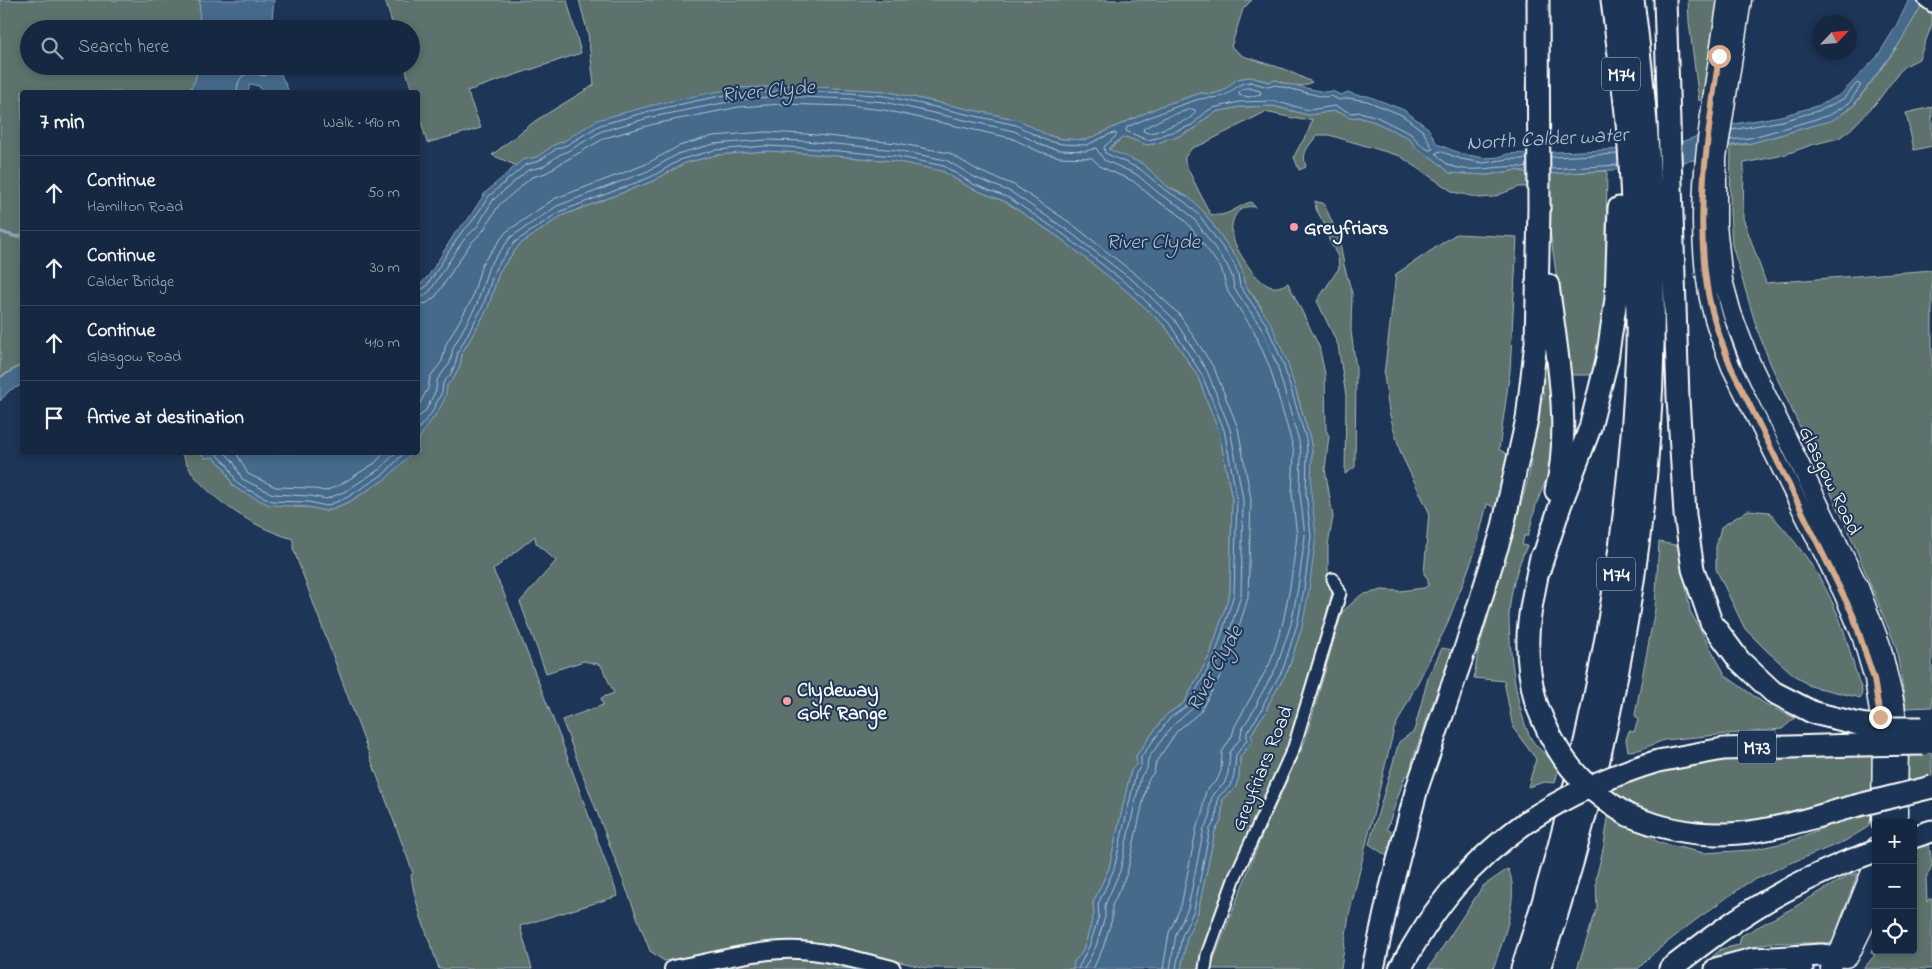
<!DOCTYPE html>
<meta charset="utf-8">
<style>
:root{--surface:#162841;--page:#1f3048;--text:#f1f3f6;--muted:#9ea6b1;--line:#35445a}
body{margin:0;font-family:"Indie Flower",sans-serif;background:var(--page);color:var(--text)}
.controls{position:absolute;right:15px;bottom:15px;display:grid;overflow:hidden;border-radius:5px;box-shadow:0 2px 8px #0003}
.controls button{width:45px;height:45px;display:grid;place-items:center;padding:0;border:0;border-bottom:1px solid var(--line);background:var(--surface);color:var(--text);font:25px sans-serif}
.compass{position:absolute;left:1812px;top:15px;width:45px;height:45px;border-radius:50%;background:var(--surface);box-shadow:0 2px 8px #0003;rotate:64deg}
.stop{position:absolute;width:15px;height:15px;margin:-11px;border:4px solid #d6ab8b;border-radius:50%;background:#fff}
.stop.end{background:#d6ab8b;border-color:#fff;box-shadow:0 1px 5px #0008}
.list{margin:0;padding:0;list-style:none}
h2{display:flex;justify-content:space-between;align-items:center;height:65px;margin:0;padding:0 20px;font-size:21px}
h2 small{font-size:16px;font-weight:400;color:var(--muted)}
.list li{display:grid;grid-template-columns:32px 1fr auto;gap:15px;align-items:center;box-sizing:border-box;height:75px;padding:0 20px;border-top:1px solid var(--line)}
.list b{display:block;font-size:19px;white-space:nowrap}
.list p{margin:0;font-size:16px;white-space:nowrap;color:var(--muted)}
.list em{font-size:16px;font-style:normal;color:var(--muted)}
.icon{flex:none;width:28px;height:28px;fill:none;stroke:currentColor;stroke-width:2;stroke-linecap:round;stroke-linejoin:round}
.map{position:relative;flex:none;width:1932px;height:969px;overflow:hidden}
.search{position:absolute;background:var(--surface);box-shadow:0 2px 8px #0003;left:20px;top:20px;width:400px;height:55px;display:flex;align-items:center;gap:12px;box-sizing:border-box;padding:0 18px;border-radius:28px;color:var(--muted);font-size:19px}
.panel{position:absolute;background:var(--surface);box-shadow:0 2px 8px #0003;left:20px;top:90px;width:400px;height:365px;border-radius:5px}
.map>svg:first-child{display:block}
</style>
<div class="map">
<svg width="1932" height="969" viewBox="0 0 1932 969">
<rect width="100%" height="100%" fill="#1d3557"/>
<filter id="ink" filterUnits="userSpaceOnUse"><feTurbulence type="fractalNoise" baseFrequency=".02" numOctaves="2"/><feDisplacementMap in="SourceGraphic" scale="10" xChannelSelector="R" yChannelSelector="G"/><feConvolveMatrix kernelMatrix="1 2 1 2 8 2 1 2 1" color-interpolation-filters="sRGB"/></filter>
<g filter="url(#ink)">
<path fill="#5d726d" stroke="#aeb8b6" d="M0 0H200L199 29H29V66H198L195 81 191 87 193 92H22V364L0 377Z
M385 0H567L581 53 467 91 481 128 427 143 418 110V92H412L405 66H411V29H394Z
M579 0H1252L1243 9 1231 47 1243 56 1284 69 1312 82C1301 89 1287 85 1276 80L1269 82 1250 77 1237 79 1223 91 1212 94 1201 93 1161 106 1086 140 1062 139 1047 135 1018 120 884 91 777 85 772 87 736 88 564 141 554 145 537 157 523 160 517 166 492 155 535 121 594 85 588 34Z
M1688 0H1723L1707 95 1699 101 1689 22Z
M1923 3 1932 9V24L1919 59 1903 67 1877 102 1851 129 1839 138 1811 145 1784 155 1744 163 1743 218 1766 283 1932 270V707L1906 708 1896 647 1849 532 1770 363 1757 329 1732 245 1730 212 1731 146 1748 144 1832 120 1853 107 1898 46Z
M1273 106 1309 115 1334 111 1345 114 1349 118 1358 117 1375 122 1409 138 1417 149 1434 159 1450 173 1487 175 1516 170 1528 173 1529 187H1519L1493 197 1480 198 1453 192 1400 156 1329 135H1317C1309 147 1301 151 1306 167L1299 170 1294 157C1299 144 1310 133 1312 119L1303 120 1265 112 1203 144 1192 148 1185 157V163L1210 214C1227 219 1236 206 1251 202L1255 207C1239 204 1230 218 1232 234 1234 248 1258 286 1273 287 1279 288 1283 285 1288 283L1319 346 1325 374 1326 430 1329 436 1325 469 1333 517 1328 545V573L1332 591 1308 692 1287 748 1248 834 1200 969H1181L1187 937 1198 912 1215 831 1221 821 1223 798 1235 789 1239 777 1240 757 1246 750 1251 735 1261 718 1266 713 1268 705 1288 670 1302 627 1312 452 1310 439 1297 394 1260 305 1244 283 1243 273 1237 259 1203 211 1188 197 1168 187 1143 164 1108 150 1122 138 1126 137 1147 145 1159 143 1169 138H1174L1196 128 1201 122 1215 112 1240 107Z
M1932 107V146L1914 150 1906 113Z
M766 151 804 153 894 161 920 166 942 171 971 188 1006 202 1060 238 1128 292 1166 327 1198 377 1219 432 1232 499 1230 593 1210 655 1184 703 1166 715 1136 756 1137 764 1131 770 1109 868 1093 903 1094 914 1086 942 1081 954 1074 962 1073 969 926 968 823 944 802 941H783L664 961 650 951 562 720 603 705 601 698 614 693 601 665 584 661 546 673 520 602 556 561 536 543 535 536 493 570 503 591 560 737 618 896 520 926 532 969H439C429 938 415 907 411 875L413 873 293 548V539C258 529 222 507 197 479 190 472 186 461 181 453H201L205 458 213 457 224 467 233 486 242 492 293 507H308L326 511 349 502 387 478 412 453 418 452V442L423 429 435 416 447 385 454 378 460 366 462 353 488 308 499 272 519 245 561 216 653 181 685 163 716 155Z
M1607 171 1605 303 1593 375H1570L1550 230 1548 174Z
M1315 201 1324 204 1339 237 1344 265 1352 293 1351 331 1356 369 1355 467 1345 474 1346 396 1338 345 1317 301 1339 268 1338 257 1329 240 1326 227 1316 209Z
M1456 234 1517 237 1510 371 1499 449 1512 458 1499 509 1487 504 1475 552 1446 627 1394 729 1349 915 1341 969H1210L1260 840 1305 741 1342 612 1361 595 1382 590 1400 591 1424 588 1428 585V579L1424 574 1429 512 1401 454 1389 412 1384 375 1396 274Z
M1550 356 1554 450 1548 465 1549 472 1536 505 1528 536H1524L1522 545 1527 546C1517 567 1510 592 1509 616 1509 647 1516 713 1532 740 1540 752 1550 756 1559 767L1555 783 1545 782 1528 787 1536 759 1513 728 1504 681 1474 678 1478 652 1529 476 1539 398H1544V392H1539L1543 358Z
M1748 510 1769 512C1799 545 1820 572 1837 613 1848 637 1852 665 1862 690L1861 698 1810 686 1794 675 1767 651 1745 629 1716 569V547L1721 527Z
M1659 542 1680 546 1690 611 1726 676 1765 704 1795 718 1782 729 1664 740 1639 750 1628 751 1626 740 1629 731 1634 732 1638 720 1635 715 1655 609Z
M1442 648 1452 650 1413 758 1410 776H1405L1387 829 1393 833 1387 856 1369 844 1399 742 1414 731 1428 678Z
M1932 753V779L1907 784 1906 754Z
M1877 754 1876 792 1783 817 1710 826 1653 816 1616 798 1609 787C1632 778 1657 770 1682 765 1746 752 1813 755 1877 754Z
M1874 811 1868 827 1845 841 1788 864 1746 884 1693 922 1655 952 1638 969H1577L1597 908 1596 878 1604 845 1609 812 1660 843 1704 853 1751 850 1788 842 1856 815Z
M1929 844 1932 865 1926 878 1927 902 1929 899H1932V969H1863L1875 955 1871 953 1876 941V950H1913V849Z
M1508 869C1521 895 1502 943 1493 969H1428L1483 886Z
M1858 873 1832 943H1768L1712 957 1721 949 1739 945 1741 936 1791 909 1847 876Z
M789 955 868 969H704Z"/>
<path fill="#446b8c" stroke="#8fa6ba" d="M200 0H274L271 29H199Z
M1909 0H1925L1899 44 1853 106 1833 120 1751 143 1732 145 1695 160 1631 169 1548 174 1516 170 1487 175 1450 173 1434 159 1417 149 1409 138 1375 122 1358 117 1349 118 1345 114 1334 111 1309 115 1273 106 1240 107 1215 112 1201 122 1196 128 1174 138H1169L1159 143 1147 145 1126 137 1122 138 1108 149 1143 164 1168 187 1188 197 1203 211 1237 259 1243 273 1244 283 1270 322 1287 361 1310 439 1312 452 1311 492 1316 536 1309 590 1302 627 1288 670 1268 705 1266 713 1261 718 1251 735 1253 740 1240 757 1239 777 1235 789 1223 798 1221 821 1215 831 1198 912 1187 937 1181 969H1073L1074 962 1081 954 1086 942 1094 914 1093 903 1109 868 1131 770 1137 764 1136 756 1166 715 1184 703 1210 655 1230 593 1232 499 1219 432 1198 377 1166 327 1128 292 1060 238 1006 202 971 188 942 171 894 161 804 153 766 151 716 155 685 163 653 181 561 216 519 245 499 272 488 308 462 353 460 366 454 378 447 385C447 407 426 423 418 442V287L429 275 457 230 467 221 485 193 522 160 537 157 554 145 564 141 597 120 649 106 699 95 736 88 772 87 777 85 800 86 884 91 1019 120 1047 135 1062 139 1086 140 1161 106 1201 93 1212 94 1223 91 1237 79 1250 77 1268 82 1276 80 1282 83 1325 92 1332 91 1341 95 1348 92 1356 95 1368 96 1404 110 1428 128 1437 144 1462 154 1485 158 1499 157 1507 154 1630 149 1675 144 1734 124 1781 116 1820 105 1840 95 1877 57 1895 28Z
M198 66H277L289 92H262L259 86 250 84 248 92H193L191 87 195 81Z
M22 365V385L10 390 0 401V378Z
M201 453H412L387 478 349 502 326 511 308 507 270 505 242 492 233 486 224 467 213 457 205 458Z"/>
<g fill="none" stroke-linecap="round" stroke-linejoin="round">
<path stroke="#b4c4d1" stroke-width="1" d="M1250 82 1268 87 1275 85 1324 97 1331 96 1340 100 1348 98 1367 101 1402 115 1423 131 1433 149 1429 150 1421 145 1411 134 1377 117 1360 112 1351 113 1335 106 1309 110 1273 101 1239 102 1213 108 1207 111 1192 125 1173 132 1167 133 1157 138 1147 140 1126 131 1127 127C1150 117 1175 106 1200 99 1207 97 1214 99 1223 96 1234 92 1236 83 1250 82Z
M1249 88 1260 91 1261 94 1249 97 1239 95V92L1243 89Z
M237 92C238 71 249 72 265 76L267 74 266 66
M1192 109 1195 110V113L1189 119 1155 132 1148 133 1143 131 1144 128 1166 117Z
M1730 140 1750 138 1830 115 1849 103 1861 85 1857 83 1843 99 1821 110 1782 121 1732 130
M1551 157 1618 154
M1527 159H1508L1484 163 1461 159 1440 151 1436 153C1455 183 1499 161 1527 168
M1551 169 1618 165
M418 291 426 287 449 251 461 233 471 223 489 196 525 165 539 161 556 149 567 145 600 125 650 111 700 100 736 93 773 92 778 90 849 93 885 96 1016 125 1045 140 1062 144 1087 145 1110 134 1116 133V136L1104 147 1105 153 1140 169 1165 190 1185 202 1199 215 1233 262 1238 274 1240 286 1266 324 1283 363 1306 439 1307 452 1306 493 1311 536 1304 589 1297 625 1283 669 1264 703 1262 710 1247 732V740L1236 755 1234 775 1230 786 1218 797 1216 819 1210 829 1194 910 1182 936 1176 969
M418 297 424 296 430 291 454 254 465 238 477 227 493 200 528 170 542 167 559 155 570 150 602 131 652 117 738 100 779 96 849 99 884 102 1014 131 1043 146 1060 150 1086 151 1096 148 1104 160 1136 174 1161 195 1181 207 1194 219 1227 265 1232 276 1234 288 1261 327 1277 365 1299 441 1301 453 1300 493 1305 536 1298 588 1291 624 1277 666 1258 700 1256 707 1242 729 1240 739 1230 752 1228 773 1224 784 1213 794 1210 804V817L1204 828 1188 908 1176 934 1170 969
M418 305 427 303 436 296 460 259 471 243 483 231 499 205 532 177 546 173 563 162 605 138 654 124 739 107 781 104 848 106 884 110 1011 138 1040 152 1059 157 1092 158 1101 167 1133 181 1157 201 1177 213 1188 224 1221 268 1228 292 1254 331 1270 368 1292 443 1294 453 1292 493 1297 536 1290 587 1283 622 1270 663 1235 726 1232 736 1222 752 1221 771 1217 780 1206 791 1203 803V814L1197 826 1181 906 1169 933 1163 969
M418 407 428 388 430 377 442 361 446 344 471 301 482 264 506 232 554 199 644 165 679 146 713 136 766 132 806 134 897 143 949 153 979 171 1014 185 1072 224 1140 278 1179 314 1214 368 1238 428 1251 499 1248 598 1227 664 1200 712 1177 731 1156 762 1154 772 1148 780 1127 873 1112 906V919L1103 948 1093 969
M418 418 426 410 436 390 437 380 450 363 453 348 477 304 489 266 511 237 557 206 648 171 680 153 714 144 766 140 805 141 896 150 946 160 976 178 1011 192 1067 230 1136 283 1174 319 1207 371 1230 429 1243 499 1241 596 1220 660 1193 708 1171 727 1148 759 1147 769 1141 776 1120 871 1105 905V917L1096 946 1084 969
M418 429 431 414 442 392 443 383 450 375 455 365 458 352 483 306 495 269 515 242 559 212 651 177 682 159 715 150 766 146 805 148 895 156 944 166 973 184 1009 198 1063 234 1132 288 1169 323 1202 375 1224 430 1237 499 1234 594 1215 656 1188 705 1170 718 1141 757V766L1136 773 1114 869 1098 904 1099 916 1090 944 1078 969
M214 452 227 464 237 483 244 488 272 501 309 502 326 506 346 498 384 474 405 452
M224 452 233 461 242 479 273 494 310 496 326 499 344 492 380 469 396 452
M236 452 248 474 276 487 310 488 325 491 340 485 375 463 385 452"/>
<path stroke="#8fa6ba" stroke-width="3" d="M1 232 17 237 22 235"/>
<defs>
<path id="street" d="M1924 0 1932 6
M1205 969 1207 955 1235 877 1294 747 1340 593 1333 579"/>
<path id="secondary" d="M673 969C712 962 759 948 798 950 829 951 861 962 892 969"/>
<path id="primary" d="M1727 0C1714 91 1692 196 1707 287 1711 315 1721 341 1731 367L1843 593 1861 635 1874 679 1882 732 1881 823
M1742 0 1717 158V225L1723 280 1732 313 1750 361 1859 587 1881 645 1895 704 1899 741 1898 815 1897 823
M1839 957 1846 958 1850 955 1876 901
M1830 969 1837 957 1870 874 1876 846"/>
<path id="highway" d="M1665 0 1678 398 1685 515 1693 569 1711 622 1739 660 1773 692 1814 713 1859 724
M1548 285C1556 346 1572 431 1556 491
M1539 570 1560 506 1590 428 1607 360 1616 299 1619 208
M1536 703C1521 645 1529 613 1541 557
M1658 761 1723 749 1857 745
M1628 815C1710 849 1765 832 1847 808
M1913 837 1932 831
M1790 957 1821 955 1837 957
M1373 969 1388 899 1417 788 1466 646 1502 531 1527 419 1536 342 1539 208 1538 0
M1400 969C1435 905 1468 864 1528 821
M1522 969C1588 768 1630 556 1637 345 1638 313 1636 282 1634 251 1632 208 1631 165 1627 123 1623 82 1617 41 1612 0
M1539 969C1606 772 1649 553 1653 345 1655 230 1648 114 1633 0
M1670 969C1705 942 1740 915 1779 894 1800 882 1823 872 1846 862
M1716 969 1753 959 1790 957 1802 969"/>
</defs>
<use href="#street" stroke="#fff" stroke-width="15"/>
<use href="#secondary" stroke="#fff" stroke-width="20"/>
<use href="#primary" stroke="#fff" stroke-width="21"/>
<use href="#highway" stroke="#fff" stroke-width="25"/>
<use href="#street" stroke="#1d3557" stroke-width="11"/>
<use href="#secondary" stroke="#1d3557" stroke-width="16"/>
<use href="#primary" stroke="#1d3557" stroke-width="18"/>
<use href="#highway" stroke="#1d3557" stroke-width="21"/>
<defs>
<path id="highway-bridge" d="M1536 703C1556 756 1578 785 1628 815
M1859 724 1888 728H1922
M1857 745 1923 744
M1847 808 1932 787
M1528 821C1569 794 1611 775 1658 761
M1846 862 1876 851"/>
</defs>
<use href="#highway-bridge" stroke="#fff" stroke-width="25" stroke-linecap="butt"/>
<use href="#highway-bridge" stroke="#1d3557" stroke-width="21"/>
</g>
</g>
<g fill="none" stroke-linecap="round" stroke-linejoin="round" filter="url(#ink)">
<path stroke="#d6ab8b" stroke-width="6" d="M1719 56C1708 132 1695 211 1707 287 1711 314 1721 341 1731 367L1853 615 1874 679 1880 717"/>
</g>
<g fill="#ff9aa2" stroke="#1d3557" stroke-width="2">
<circle cx="1294" cy="227" r="5"/>
<circle cx="787" cy="701" r="5"/>
</g>
<g text-anchor="middle" stroke-width="4" stroke-linejoin="round" paint-order="stroke">
<g fill="#1d3557" stroke="#bbc2cd" stroke-width="1">
<rect x="1602" y="57.5" width="38" height="33" rx="4"/>
<rect x="1597" y="557.5" width="38" height="33" rx="4"/>
<rect x="1738" y="730.5" width="38" height="33" rx="4"/>
</g>
<g font-size="19" font-weight="bold" fill="#fff">
<text x="1621" y="81">M74</text>
<text x="1616" y="581">M74</text>
<text x="1757" y="754">M73</text>
</g>
<g font-size="20" font-weight="bold" fill="#fff" stroke="#1d3557" text-anchor="start">
<text x="1304" y="234">Greyfriars</text>
<text x="797" y="696">Clydeway<tspan x="797" dy="23">Golf Range</tspan></text>
</g>
<g font-size="20" fill="#fff" stroke="#1d3557">
<text transform="translate(1831 480) rotate(64)" y="7">Glasgow Road</text>
<text transform="translate(1261 768) rotate(-68)" y="7">Greyfriars Road</text>
</g>
<g font-size="21" font-style="italic" fill="#b4c4d1" stroke="#1d3557">
<text transform="translate(768 90) rotate(-5)" y="7">River Clyde</text>
<text transform="translate(1547 138) rotate(-3)" y="7">North Calder water</text>
<text x="1153" y="248">River Clyde</text>
<text transform="translate(1214 668) rotate(-61)" y="7">River Clyde</text>
</g>
</g>
</svg>
<div class="controls">
<button>+</button>
<button>−</button>
<button><svg class="icon" aria-label="locate" viewBox="0 0 24 24"><circle cx="12" cy="12" r="6"/><path d="M12 2v4M12 18v4M2 12h4M18 12h4"/></svg></button>
</div>
<svg class="compass" viewBox="-18 -18 36 36"><path d="M0-13l5 13h-10z" fill="#e53935"/><path d="M0 13l5-13h-10z" fill="#9ea6b1"/></svg>
<div class="stop" style="left:1719px;top:56px"></div>
<div class="stop end" style="left:1880px;top:717px"></div>
<div class="search"><svg class="icon" aria-label="search" viewBox="0 0 24 24"><circle cx="10" cy="10" r="6"/><path d="M15 15l6 6"/></svg>Search here</div>
<section class="panel">
<h2>7 min<small>Walk · 490 m</small></h2>
<ul class="list">
<li><svg class="icon" aria-label="ahead" viewBox="0 0 24 24"><path d="M12 20V5M6 11l6-6 6 6"/></svg><div><b>Continue</b><p>Hamilton Road</p></div><em>50 m</em></li>
<li><svg class="icon" aria-label="ahead" viewBox="0 0 24 24"><path d="M12 20V5M6 11l6-6 6 6"/></svg><div><b>Continue</b><p>Calder Bridge</p></div><em>30 m</em></li>
<li><svg class="icon" aria-label="ahead" viewBox="0 0 24 24"><path d="M12 20V5M6 11l6-6 6 6"/></svg><div><b>Continue</b><p>Glasgow Road</p></div><em>410 m</em></li>
<li><svg class="icon" aria-label="arrive" viewBox="0 0 24 24"><path d="M6 21V4h12l-3 4 3 4H6"/></svg><div><b>Arrive at destination</b></div></li>
</ul>
</section>
</div>
